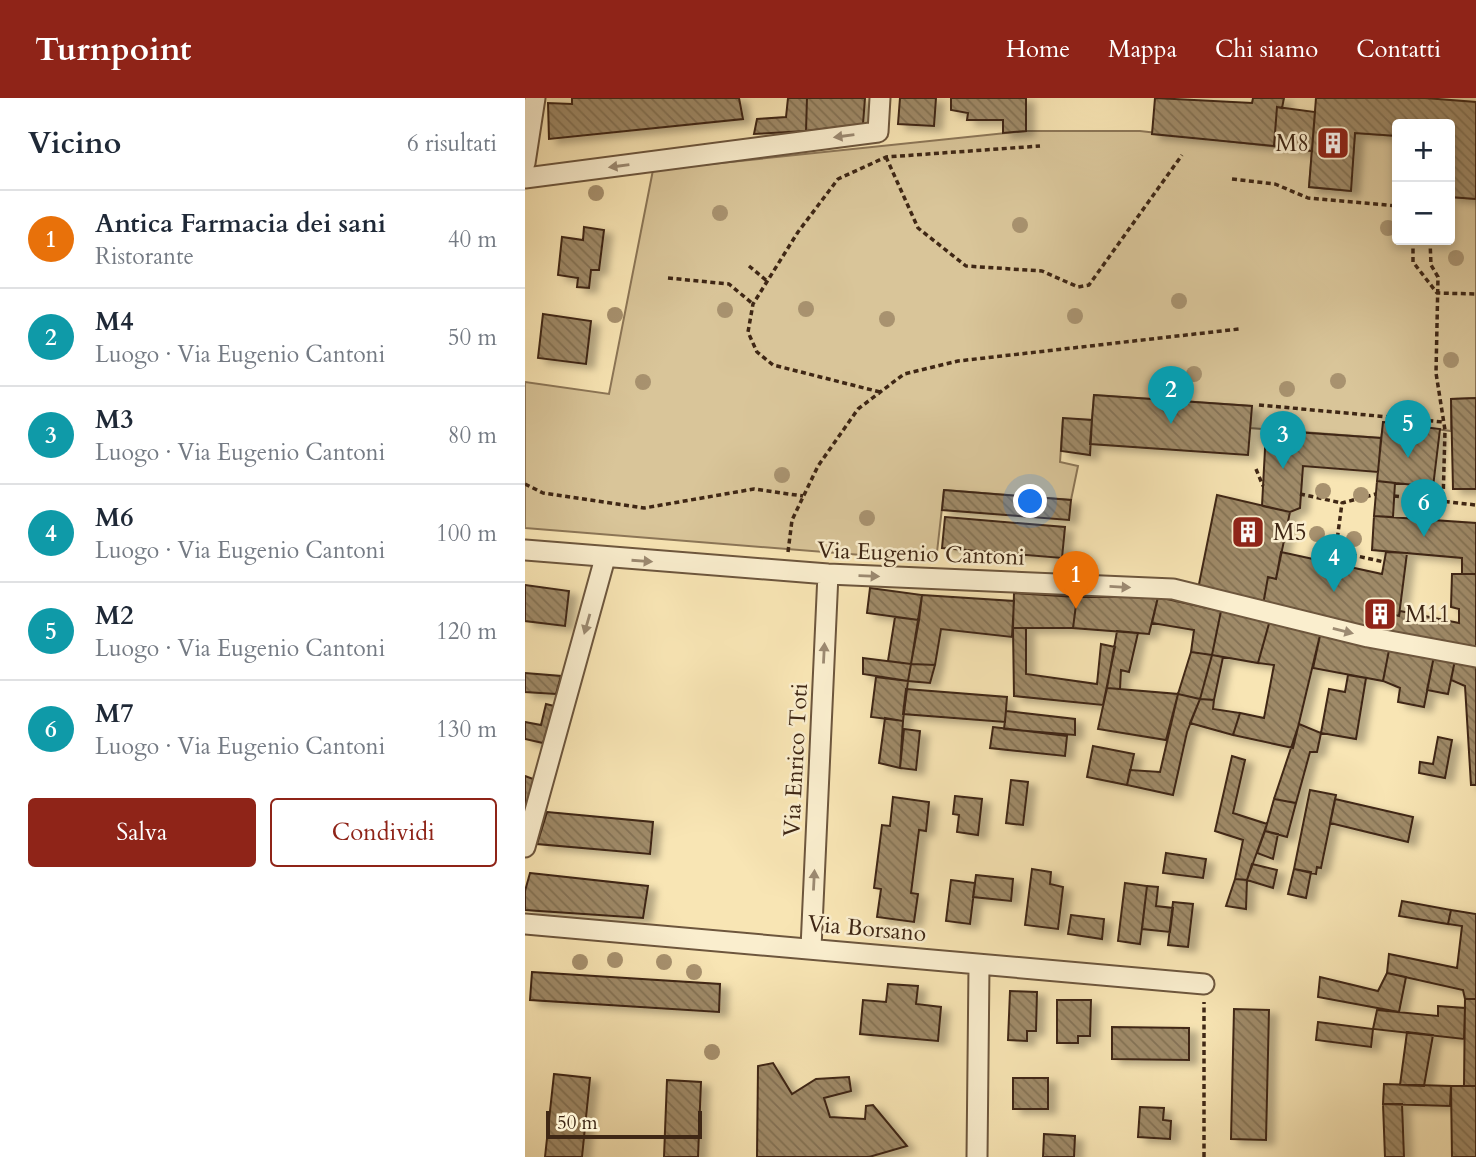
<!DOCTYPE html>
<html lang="it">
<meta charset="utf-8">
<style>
:root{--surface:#fff;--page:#f2f2f3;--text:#1f2937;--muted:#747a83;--line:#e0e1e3;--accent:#8f2418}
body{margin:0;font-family:Cardo,serif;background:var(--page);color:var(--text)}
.controls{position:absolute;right:21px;top:21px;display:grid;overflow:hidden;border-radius:7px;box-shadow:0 4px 10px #0003}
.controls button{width:63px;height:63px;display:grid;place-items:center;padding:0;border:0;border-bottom:2px solid var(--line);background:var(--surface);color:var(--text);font:35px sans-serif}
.scale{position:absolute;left:21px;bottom:18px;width:156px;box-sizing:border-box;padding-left:7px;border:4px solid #3f2715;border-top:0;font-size:19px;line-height:24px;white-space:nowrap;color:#3f2715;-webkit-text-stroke:5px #faeece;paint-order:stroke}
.you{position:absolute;left:506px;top:404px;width:24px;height:24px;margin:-18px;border:5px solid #fff;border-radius:50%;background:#1a73e8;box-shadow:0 0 0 10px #1a73e833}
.badge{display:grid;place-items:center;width:46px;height:46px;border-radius:50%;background:var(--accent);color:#fff;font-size:23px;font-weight:700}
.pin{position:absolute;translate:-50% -58px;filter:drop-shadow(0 2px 4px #0008)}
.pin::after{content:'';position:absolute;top:37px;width:24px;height:21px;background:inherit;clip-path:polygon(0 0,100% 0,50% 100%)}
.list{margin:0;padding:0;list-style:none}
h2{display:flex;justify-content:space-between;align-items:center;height:91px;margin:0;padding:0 28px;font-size:30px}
h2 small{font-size:23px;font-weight:400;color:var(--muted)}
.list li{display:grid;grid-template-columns:46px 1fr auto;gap:21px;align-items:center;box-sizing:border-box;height:98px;padding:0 28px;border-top:2px solid var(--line)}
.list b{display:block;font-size:26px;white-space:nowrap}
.list p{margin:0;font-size:23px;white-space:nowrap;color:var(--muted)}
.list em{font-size:23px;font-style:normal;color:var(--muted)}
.actions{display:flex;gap:14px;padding:21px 28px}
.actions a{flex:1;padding:16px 0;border:2px solid var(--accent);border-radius:7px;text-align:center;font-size:24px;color:var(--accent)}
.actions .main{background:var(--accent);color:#fff}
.map{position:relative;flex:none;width:951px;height:1059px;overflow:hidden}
header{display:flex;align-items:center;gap:42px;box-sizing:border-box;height:98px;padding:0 35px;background:var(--accent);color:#fff}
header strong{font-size:33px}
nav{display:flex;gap:38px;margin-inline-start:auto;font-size:24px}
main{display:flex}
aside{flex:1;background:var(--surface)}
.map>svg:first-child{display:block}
</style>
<header>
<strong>Turnpoint</strong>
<nav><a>Home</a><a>Mappa</a><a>Chi siamo</a><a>Contatti</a></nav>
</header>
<main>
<aside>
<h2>Vicino<small>6 risultati</small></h2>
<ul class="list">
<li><span class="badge" style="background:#e8710a">1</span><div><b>Antica Farmacia dei sani</b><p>Ristorante</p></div><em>40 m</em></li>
<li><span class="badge" style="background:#0f9aa8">2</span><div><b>M4</b><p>Luogo · Via Eugenio Cantoni</p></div><em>50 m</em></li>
<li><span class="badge" style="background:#0f9aa8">3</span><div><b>M3</b><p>Luogo · Via Eugenio Cantoni</p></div><em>80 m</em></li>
<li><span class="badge" style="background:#0f9aa8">4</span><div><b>M6</b><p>Luogo · Via Eugenio Cantoni</p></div><em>100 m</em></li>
<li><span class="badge" style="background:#0f9aa8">5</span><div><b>M2</b><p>Luogo · Via Eugenio Cantoni</p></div><em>120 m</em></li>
<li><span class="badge" style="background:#0f9aa8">6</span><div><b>M7</b><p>Luogo · Via Eugenio Cantoni</p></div><em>130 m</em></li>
</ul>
<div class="actions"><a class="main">Salva</a><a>Condividi</a></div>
</aside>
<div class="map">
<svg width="951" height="1059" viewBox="0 0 951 1059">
<defs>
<pattern id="building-back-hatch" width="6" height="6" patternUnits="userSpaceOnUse" patternTransform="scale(1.75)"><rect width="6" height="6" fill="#9f8a68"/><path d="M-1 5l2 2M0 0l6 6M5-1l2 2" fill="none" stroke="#837154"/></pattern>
<filter id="shadow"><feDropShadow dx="8" dy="4.5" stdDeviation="3.5" flood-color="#0004"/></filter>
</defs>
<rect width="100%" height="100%" fill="#f8e5b4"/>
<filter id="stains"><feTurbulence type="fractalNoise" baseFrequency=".00286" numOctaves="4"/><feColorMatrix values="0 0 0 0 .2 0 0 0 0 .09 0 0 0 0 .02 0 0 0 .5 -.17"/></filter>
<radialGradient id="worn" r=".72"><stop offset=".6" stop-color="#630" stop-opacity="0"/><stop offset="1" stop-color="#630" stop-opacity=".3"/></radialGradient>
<path fill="#d9c599" stroke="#8c7657" stroke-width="2" d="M501 33H615L787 53 784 89 825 93 830 35 872 38V142H925V99L951 101V300L926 301V333L859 324 856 340 725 330 726 308 569 297 567 322 538 321 535 364 553 368 546 402 419 392 411 463 0 430V284L84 296 128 72Z"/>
<path fill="url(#building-back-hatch)" stroke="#3f2715" stroke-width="2" filter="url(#shadow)" d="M47 0H214L218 21 24 41 23 5 47 6Z
M263 0H282L281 33 229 36 232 21 261 19Z
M282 0H340L338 26 281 33Z
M375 0H411L409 28 373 26Z
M426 0H501V33L478 35V22H442L443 15 426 12Z
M630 0 727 5 728 0H759L757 10 752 9 749 48 627 36Z
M791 0H900L951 4V101L925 99V26H872V38L830 35 826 93 784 89Z
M752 9 790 14 787 53 749 48Z
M59 129 79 132 74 172H66L64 190 52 189 53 180 33 177 37 139 58 142Z
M18 216 66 223 61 266 13 260Z
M569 297 727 308 723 357 565 346Z
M951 300V391H928L926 301Z
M538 320 567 322 565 357 536 353Z
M858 324 915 331 908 389 852 383Z
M741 332 856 340 853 374 778 368 775 410 765 414 737 408Z
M852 383 870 385 868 419 849 418Z
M419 392 546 402 544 422 417 412Z
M692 397 765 414 751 481 743 479 738 507 673 491Z
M849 418 951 425V476H937V460L847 452Z
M420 419 540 429 537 460 417 450Z
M756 454 857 476 861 454 882 455 874 518 847 511 843 533 738 507 743 479 751 481Z
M927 476H951V554L843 533 847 511 874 518 875 513 934 525V511L926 509Z
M0 487 44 493 40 528 0 523Z
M345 490 397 497 394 522 342 515Z
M489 495 552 499 548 530H488Z
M397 497 489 503 487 539 416 531 410 567 386 566Z
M552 499H633L624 536 548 530Z
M633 499 696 513 687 557 666 554 669 532 627 525Z
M696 513 745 522 733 565 687 557Z
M370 519 394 522 386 566 363 563Z
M745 522 796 533 768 650 708 637 715 615 739 620 749 567 733 565Z
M488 530H501V576L572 586 576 546 590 549 578 607 489 598Z
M592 533 613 535 604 574 596 572 595 591 582 590Z
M796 533 865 547 858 583 788 570Z
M865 547 909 558 899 609 873 604 875 590 858 583Z
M666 554 687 557 675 601 653 596Z
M687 557 698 559 689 602 675 601Z
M909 558 930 562 923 596 902 592Z
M338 560 386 566 383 583 338 576Z
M930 562 951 566V687H946L940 588 926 582Z
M386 566 410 567 405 585 383 583Z
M0 575 36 578 31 596 0 594Z
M823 577 841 580 831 641 796 635 804 591 820 594Z
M351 579 383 583 378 623 346 619Z
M582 590 653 596 641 642 573 631Z
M381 591 482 599 480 624 378 616Z
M653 596 675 601 662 634 648 697 602 687 605 672 635 674Z
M675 601 689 602 688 611 715 615 708 637 665 625Z
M21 606 29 608 18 645 0 641V624L16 627Z
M481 613 550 621V637L479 631Z
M360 620 378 623 375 670 354 665Z
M774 626 796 635 792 654H785L771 705 749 701Z
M468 629 542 638 540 658 465 650Z
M379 631 395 633 391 672 375 670Z
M913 639 927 642 920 680 894 675 895 664 908 666Z
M568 648 609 656 602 687 562 679Z
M707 658 720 662 708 715 742 726 722 782 710 781 718 742 690 733Z
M0 678 11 682 0 717Z
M486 682 503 684 498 727 481 725Z
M785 692 811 697 796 770 792 769 791 776 769 771Z
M430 698 457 701 453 737 432 734 434 717 428 716Z
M368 699 404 704 401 733 394 732 386 795 393 796 389 824 352 819 356 791 349 790 357 727 365 728Z
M749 701 771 705 762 739 740 733Z
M810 701 888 719 883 744 805 725Z
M22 714 128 724 125 756 12 746Z
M740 733 753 736 748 761 732 755Z
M641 755 681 761 678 780 638 775Z
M727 766 752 772 748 790 722 782Z
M507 771 526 774 525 786 538 789 533 831 500 827Z
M769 771 786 774 781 800 763 796Z
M5 775 123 788 118 820 0 812V793Z
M451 777 488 781 486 803 448 799Z
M710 781 722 782 721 811 701 808Z
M426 782 450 785 445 826 421 823Z
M600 785 622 788 615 846 593 843Z
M622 788 633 789 631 808 648 810 645 834 617 831Z
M877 803 926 812 923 826 874 818Z
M648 804 668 806 663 849 643 847Z
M926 812 951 816V901H940L938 892 862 875 864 856 932 870 937 828 923 826Z
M546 817 579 821 577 841 543 836Z
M7 874 195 886 194 914 5 902Z
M862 875 881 879 874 914 793 899 795 879 853 893Z
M363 886 393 888 391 906 416 909 413 943 335 936 338 902 361 904Z
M485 893 512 894 511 933H502V943L483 942Z
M940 901H951V988H939Z
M532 902H566L565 938H553V945H532Z
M913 908 940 910 939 941 848 931 852 912 913 918Z
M709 911 744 912 741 1042 706 1041Z
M793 924 848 931 846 949 791 942Z
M587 929 664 930V962L587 961Z
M882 934 908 937 899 988 875 987Z
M248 965 267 996 291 981 324 979 326 993 299 1000 305 1019 340 1021 341 1008 348 1007 382 1048 344 1059H232L233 968Z
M29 976 65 980 57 1059H20Z
M488 980H523V1011H488Z
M142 982 176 984 173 1059H139Z
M859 986 926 988 925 1008 858 1006Z
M926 988H951V1059H927Z
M858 1006H877L879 1059H860Z
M615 1009 639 1010 638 1022 646 1023 645 1041 613 1039Z
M519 1036 550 1038 549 1059H518Z"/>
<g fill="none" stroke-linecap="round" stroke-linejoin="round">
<defs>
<path id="street" d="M0 65 10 0
M0 80 353 34 355 0
M0 452 303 476 648 491 843 539 951 559
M0 749 80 460
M0 826 679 886
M286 850 303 476
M452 1059 454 869"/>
</defs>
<use href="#street" stroke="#6d563d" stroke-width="23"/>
<path stroke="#3f2715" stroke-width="3.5" stroke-dasharray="5 3.5" stroke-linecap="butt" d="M361 59 393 130 441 168 517 173 553 189 564 187 657 57
M707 81 750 86 783 100 872 108
M888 142V164L912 195 951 196
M905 142 906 167 913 179 911 275 920 332 918 404
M224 168 242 183
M143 180 204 186 228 206
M355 294 248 267 232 254 223 234 228 206 273 134 313 81 361 59 515 48
M734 307 918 324
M731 371 738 388
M0 386 18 395 119 410 229 391 278 398
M775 396 817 405
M869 398 951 407
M810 453 859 464
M263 454 267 422 293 368 333 311 379 276 433 263 714 231
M809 465 817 405 851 396
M679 1059V904"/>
<use href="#street" stroke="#faeece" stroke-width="19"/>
</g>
<g fill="#a8926f">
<circle cx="71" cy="95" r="8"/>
<circle cx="195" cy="115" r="8"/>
<circle cx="495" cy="127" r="8"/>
<circle cx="863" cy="130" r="8"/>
<circle cx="931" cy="160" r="8"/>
<circle cx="654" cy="203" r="8"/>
<circle cx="281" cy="211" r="8"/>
<circle cx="200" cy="212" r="8"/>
<circle cx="90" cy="217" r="8"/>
<circle cx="550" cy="218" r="8"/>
<circle cx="362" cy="221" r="8"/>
<circle cx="926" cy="262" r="8"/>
<circle cx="669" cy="276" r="8"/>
<circle cx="813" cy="283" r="8"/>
<circle cx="118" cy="284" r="8"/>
<circle cx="762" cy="291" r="8"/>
<circle cx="257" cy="377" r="8"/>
<circle cx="798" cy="393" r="8"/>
<circle cx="836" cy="397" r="8"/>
<circle cx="342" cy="420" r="8"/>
<circle cx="792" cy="436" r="8"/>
<circle cx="829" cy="441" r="8"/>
<circle cx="90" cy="862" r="8"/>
<circle cx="55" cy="864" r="8"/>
<circle cx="139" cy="864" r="8"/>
<circle cx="169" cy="874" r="8"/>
<circle cx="187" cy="954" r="8"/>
</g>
<defs><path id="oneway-solid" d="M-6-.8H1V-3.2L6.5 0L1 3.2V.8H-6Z" transform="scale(1.75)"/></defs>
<g fill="#9c8a72">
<use href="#oneway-solid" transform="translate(319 38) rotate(172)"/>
<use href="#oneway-solid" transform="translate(94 68) rotate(172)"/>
<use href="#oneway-solid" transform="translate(117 463) rotate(4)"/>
<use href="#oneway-solid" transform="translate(344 478) rotate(2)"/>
<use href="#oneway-solid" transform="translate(595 489) rotate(3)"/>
<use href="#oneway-solid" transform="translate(62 526) rotate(106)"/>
<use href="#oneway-solid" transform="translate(818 533) rotate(14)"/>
<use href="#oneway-solid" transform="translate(299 555) rotate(-87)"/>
<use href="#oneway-solid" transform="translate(289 782) rotate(-87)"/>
</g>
<defs>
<symbol id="building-square" viewBox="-11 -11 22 22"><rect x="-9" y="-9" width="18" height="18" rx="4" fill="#8f2418" stroke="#faeece"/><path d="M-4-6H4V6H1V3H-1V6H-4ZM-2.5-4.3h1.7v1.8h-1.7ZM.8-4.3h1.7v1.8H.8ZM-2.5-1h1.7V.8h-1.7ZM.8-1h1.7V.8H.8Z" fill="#fff"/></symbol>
</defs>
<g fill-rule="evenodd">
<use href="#building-square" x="789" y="26" width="38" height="38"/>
<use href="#building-square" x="704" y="415" width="38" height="38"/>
<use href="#building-square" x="836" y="497" width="38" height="38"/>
</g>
<g text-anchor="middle" stroke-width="5" stroke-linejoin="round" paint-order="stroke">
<g font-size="23" fill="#3f2715" stroke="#faeece" text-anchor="start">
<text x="784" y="53" text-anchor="end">M8</text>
<text x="748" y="442">M5</text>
<text x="880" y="524">M11</text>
</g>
<g font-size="23" fill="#3f2715" stroke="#faeece">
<text transform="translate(396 455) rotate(2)" y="8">Via Eugenio Cantoni</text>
<text transform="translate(270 662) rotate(-87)" y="8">Via Enrico Toti</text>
<text transform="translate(342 830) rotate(5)" y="8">Via Borsano</text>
</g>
</g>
<rect width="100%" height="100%" filter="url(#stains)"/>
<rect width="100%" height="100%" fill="url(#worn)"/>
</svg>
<div class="controls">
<button>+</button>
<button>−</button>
</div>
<div class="scale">50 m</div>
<div class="you"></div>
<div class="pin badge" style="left:551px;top:511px;background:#e8710a">1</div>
<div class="pin badge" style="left:646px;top:326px;background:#0f9aa8">2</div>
<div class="pin badge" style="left:758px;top:371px;background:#0f9aa8">3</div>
<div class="pin badge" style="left:809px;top:494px;background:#0f9aa8">4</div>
<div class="pin badge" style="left:883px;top:360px;background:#0f9aa8">5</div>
<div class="pin badge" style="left:899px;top:439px;background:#0f9aa8">6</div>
</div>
</main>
